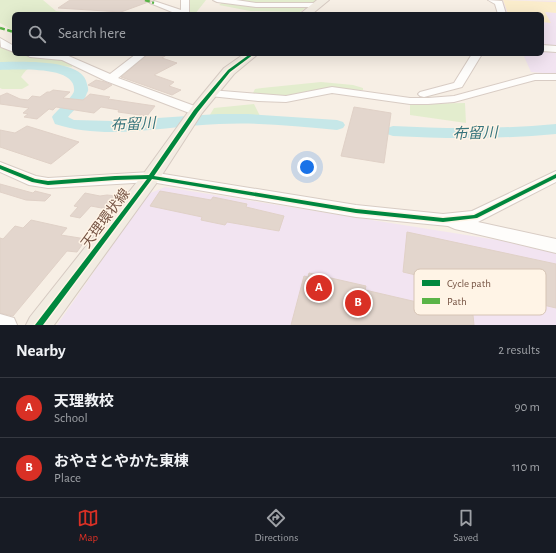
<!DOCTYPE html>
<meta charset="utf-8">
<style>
:root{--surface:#171b24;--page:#242831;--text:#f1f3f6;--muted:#9ea1a6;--line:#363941;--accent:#d93025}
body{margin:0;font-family:"Alegreya Sans","Noto Sans JP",sans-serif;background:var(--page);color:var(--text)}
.you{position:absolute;left:307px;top:167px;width:14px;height:14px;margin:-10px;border:3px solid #fff;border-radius:50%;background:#1a73e8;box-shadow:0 0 0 6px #1a73e833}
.badge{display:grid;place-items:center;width:26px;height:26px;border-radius:50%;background:var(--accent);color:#fff;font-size:13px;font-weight:700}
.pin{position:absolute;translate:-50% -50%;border:2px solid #fff;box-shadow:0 1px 4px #0006}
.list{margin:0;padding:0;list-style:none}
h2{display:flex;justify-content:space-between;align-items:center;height:52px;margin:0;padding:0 16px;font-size:17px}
h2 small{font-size:13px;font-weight:400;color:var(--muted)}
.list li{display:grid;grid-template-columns:26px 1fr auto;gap:12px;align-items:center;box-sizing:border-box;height:60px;padding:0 16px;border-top:1px solid var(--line)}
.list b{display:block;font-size:15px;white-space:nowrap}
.list p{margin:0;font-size:13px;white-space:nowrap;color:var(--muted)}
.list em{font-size:13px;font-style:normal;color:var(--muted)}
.icon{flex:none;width:22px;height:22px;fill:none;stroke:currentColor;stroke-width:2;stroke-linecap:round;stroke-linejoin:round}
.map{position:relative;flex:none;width:556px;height:325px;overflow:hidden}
.search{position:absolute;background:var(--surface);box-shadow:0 4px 16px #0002;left:12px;right:12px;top:12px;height:44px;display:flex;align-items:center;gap:10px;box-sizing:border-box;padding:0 14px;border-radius:6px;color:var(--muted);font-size:15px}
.sheet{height:172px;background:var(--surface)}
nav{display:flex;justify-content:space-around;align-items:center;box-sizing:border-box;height:56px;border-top:1px solid var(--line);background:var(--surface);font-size:11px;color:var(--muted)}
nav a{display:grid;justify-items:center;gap:2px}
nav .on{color:var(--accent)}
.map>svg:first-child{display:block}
</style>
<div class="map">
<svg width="556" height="325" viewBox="0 0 556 325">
<rect width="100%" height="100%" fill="#f7efe5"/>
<path fill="#f2e4f1" d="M500 0 556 1V74L531 72 523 54H542V14H506Z
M165 187 529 245 556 252V325H57L148 194Z"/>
<path fill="#e3edce" d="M0 0H43L56 11 83 14H14V31L0 23Z
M188 0H206L195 14H188Z
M226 0H321L312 3H249Z
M223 2 302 6 306 8 300 12H297L250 11 219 5Z
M0 45 14 52V54L58 59 72 64V67C53 66 33 57 21 77L29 85 22 89H2L0 88Z
M321 82 353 85 363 88V90L318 89 285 97 259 95 253 93 255 89 262 88Z
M465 103 466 123 410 115V104Z
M254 104 261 118H208L214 108Z"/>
<path fill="#fbedcc" d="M503 0 556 2V13L545 12 551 23 542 22V14H508Z"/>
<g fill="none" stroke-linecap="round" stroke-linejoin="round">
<path fill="#c6e7e8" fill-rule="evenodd" d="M0 62C20 62 83 58 87 84 88 88 89 90 87 93 84 103 74 109 68 117L74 120 112 121 218 114H248L337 120 343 122 345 125 343 128 337 130C298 126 258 122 219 124 165 126 107 141 55 124L52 117C57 110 73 97 74 91 77 65 16 70 0 70Z
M556 124V134C501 139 448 139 393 136L387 134 385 131 387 128 393 126C448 129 501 129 556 124Z"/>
</g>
<path fill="#e3d6cd" stroke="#e0d1c7" d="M70 0H151V1L121 12 58 8Z
M148 54H168L162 58 177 63 154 75 174 82 169 86 181 90 172 95 121 77Z
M96 80 105 82 112 85 104 90 88 85Z
M53 90 70 92 63 98 83 100 90 94 110 97 108 99 155 106 147 116 118 112 119 110 101 107 94 113 56 107 53 110 49 109 37 119 24 117 28 114 23 113 29 108 0 104V96L7 93 20 99 28 100 32 96 40 97 47 92H50Z
M354 107 391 113 384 163 341 156Z
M27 126 79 142 51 164 0 147V130L15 133Z
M0 184 33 193 35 191 51 195 45 201 26 200 0 192Z
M160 191 211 200 213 197 247 204 246 207 284 216 279 231 227 222 225 225 201 220 202 217 150 206Z
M85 193 100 196 107 195 117 196 107 209 91 206 80 218 70 216 78 207 74 206Z
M31 220 67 228 61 235 86 239 77 252 67 251 13 316 0 313V238L3 239 15 226 23 228Z
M407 232 556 264V308L403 272Z
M309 273 366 286 365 290 473 315 474 325H291L304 276 308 277Z"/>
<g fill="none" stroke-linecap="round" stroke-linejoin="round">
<defs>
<path id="minor" d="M181 0H189V14H177L150 3 154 1 181 10Z
M213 0H236L256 3H316L320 5 316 7H256L217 2Z
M488 0 502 1 506 14H498L495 4Z
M0 38 14 46V52L1 47Z
M542 45 556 46V52L542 51Z
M25 54H64L110 74 136 54H147L118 78 200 108 202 111 200 114H192L106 81 62 60 30 57Z
M472 54H482L462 87 424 97 420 96 418 94 420 92 454 83Z
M535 74H556V80H535L454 102 428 104H410L332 93 286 102 258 101 210 96 206 95 204 93 206 91 210 90 286 96 332 87 410 98H428L454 96Z
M0 162 36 176 48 178 151 172 356 205 443 214 472 211 556 171V182L478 222 556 239V253L455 229 448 226 356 217 151 182 48 188 29 185 0 172Z
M0 314 14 318 17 325H0Z"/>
<path id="major" d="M317 0H329L312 14H300Z
M244 54H258L234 74 202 113 158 181 54 325H26L30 317 144 173 191 108 224 68Z"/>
</defs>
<use href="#minor" stroke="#d8ccc4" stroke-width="2"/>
<use href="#major" stroke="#d6cac2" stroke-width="2"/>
<path stroke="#d9cfca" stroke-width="1.5" stroke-dasharray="0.5 2" stroke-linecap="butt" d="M121 14 122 10"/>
<use href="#minor" fill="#fefdfb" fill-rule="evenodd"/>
<use href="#major" fill="#f2ece2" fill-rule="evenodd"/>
<path stroke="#5ab447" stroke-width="2.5" stroke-dasharray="5 2.5" stroke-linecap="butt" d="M145 0 154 3
M0 28 14 32"/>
<defs>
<path id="cycleway" d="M250 54H254L230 72 198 112 154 176 356 209 443 218 474 215 556 174V178L477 218 443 222 356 213 152 179 43 325H35L147 179 115 180 48 185 32 182 0 169V165L35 179 48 181 115 176 149 175 194 110 228 70Z"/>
</defs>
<use href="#cycleway" stroke="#fff4e6" stroke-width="3"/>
<use href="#cycleway" fill="#00873e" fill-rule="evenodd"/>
</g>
<g text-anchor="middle" stroke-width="3" stroke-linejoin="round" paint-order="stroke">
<g font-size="14" fill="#765444" stroke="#fff4e6">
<text transform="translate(105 218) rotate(-53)" y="5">天理環状線</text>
</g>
<g font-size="15" font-style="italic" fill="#37757d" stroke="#fff4e6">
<text transform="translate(133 124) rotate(-3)" y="5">布留川</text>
<text transform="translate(475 133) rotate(-2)" y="5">布留川</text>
</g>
</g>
<rect x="414" y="269" width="132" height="46" rx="6" fill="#fff4e6" stroke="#d6c4b5" stroke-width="1"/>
<rect x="422" y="280" width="18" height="6" fill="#00873e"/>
<rect x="422" y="298" width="18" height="6" fill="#5ab447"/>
<g font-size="11" fill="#765444">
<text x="447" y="287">Cycle path</text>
<text x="447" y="305">Path</text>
</g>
</svg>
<div class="you"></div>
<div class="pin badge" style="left:319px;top:288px">A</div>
<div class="pin badge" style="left:358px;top:303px">B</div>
<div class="search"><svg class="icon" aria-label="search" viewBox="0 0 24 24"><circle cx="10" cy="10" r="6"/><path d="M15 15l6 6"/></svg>Search here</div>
</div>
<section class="sheet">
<h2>Nearby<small>2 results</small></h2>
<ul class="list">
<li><span class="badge">A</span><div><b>天理教校</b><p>School</p></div><em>90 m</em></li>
<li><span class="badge">B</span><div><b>おやさとやかた東棟</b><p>Place</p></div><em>110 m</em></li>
</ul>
</section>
<nav>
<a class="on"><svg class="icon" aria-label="map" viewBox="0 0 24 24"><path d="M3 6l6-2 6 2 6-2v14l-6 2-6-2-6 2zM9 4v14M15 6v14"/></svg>Map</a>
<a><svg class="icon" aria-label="directions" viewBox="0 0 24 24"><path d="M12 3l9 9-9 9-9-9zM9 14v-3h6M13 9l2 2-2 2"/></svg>Directions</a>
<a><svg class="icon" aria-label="saved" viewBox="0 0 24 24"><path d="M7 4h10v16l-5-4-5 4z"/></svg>Saved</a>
</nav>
